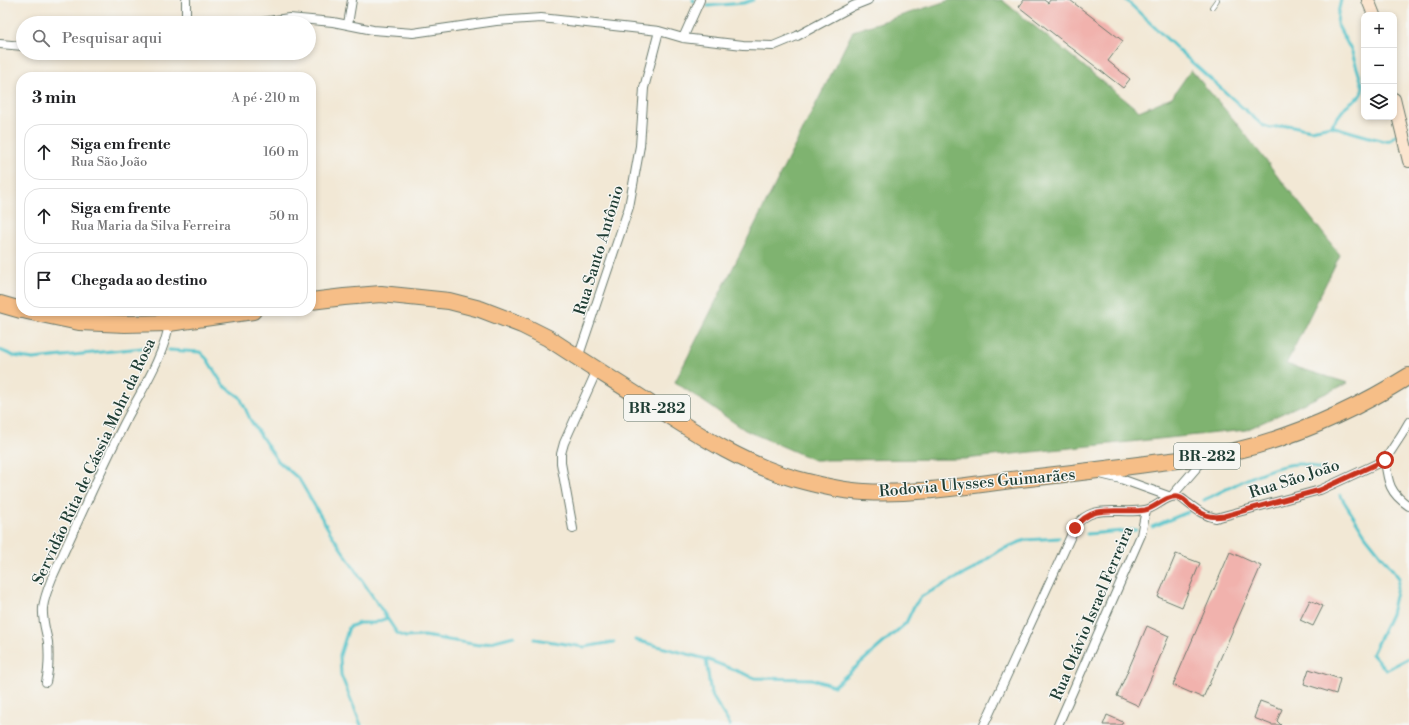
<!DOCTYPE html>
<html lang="pt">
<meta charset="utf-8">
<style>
:root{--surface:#fff;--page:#f2f2f2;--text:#202124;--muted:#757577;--line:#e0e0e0}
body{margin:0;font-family:"Libre Bodoni",serif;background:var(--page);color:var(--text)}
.controls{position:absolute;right:12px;top:12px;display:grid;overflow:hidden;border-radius:8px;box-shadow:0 2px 6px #0003}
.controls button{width:36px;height:36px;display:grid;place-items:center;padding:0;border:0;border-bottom:1px solid var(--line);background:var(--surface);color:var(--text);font:20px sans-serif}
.stop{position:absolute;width:12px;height:12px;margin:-9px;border:3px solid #c8321e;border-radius:50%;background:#fff}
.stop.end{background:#c8321e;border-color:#fff;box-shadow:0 1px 4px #0008}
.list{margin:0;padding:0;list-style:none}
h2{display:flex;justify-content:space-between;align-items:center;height:52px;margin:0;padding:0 16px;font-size:17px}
h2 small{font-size:13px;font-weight:400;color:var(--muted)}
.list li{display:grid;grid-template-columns:26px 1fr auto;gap:12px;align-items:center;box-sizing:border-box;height:56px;margin:0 8px 8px;padding:0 8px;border:1px solid var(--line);border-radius:16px}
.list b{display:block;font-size:15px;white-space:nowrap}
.list p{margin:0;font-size:13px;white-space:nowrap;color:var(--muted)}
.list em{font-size:13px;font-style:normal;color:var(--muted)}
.icon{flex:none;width:22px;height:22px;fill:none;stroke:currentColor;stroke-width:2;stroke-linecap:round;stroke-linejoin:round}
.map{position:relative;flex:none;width:1409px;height:725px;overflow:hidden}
.search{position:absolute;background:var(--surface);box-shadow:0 2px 6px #0003;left:16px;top:16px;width:300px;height:44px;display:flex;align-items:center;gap:10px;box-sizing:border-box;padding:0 14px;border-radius:22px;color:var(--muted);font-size:15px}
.panel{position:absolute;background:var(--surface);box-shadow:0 2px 6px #0003;left:16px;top:72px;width:300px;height:244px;border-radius:16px}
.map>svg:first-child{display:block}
</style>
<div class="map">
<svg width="1409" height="725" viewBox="0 0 1409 725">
<rect width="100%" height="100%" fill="#f6f6f2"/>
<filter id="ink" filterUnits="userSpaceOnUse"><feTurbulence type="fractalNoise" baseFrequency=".025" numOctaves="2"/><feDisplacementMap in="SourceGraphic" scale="8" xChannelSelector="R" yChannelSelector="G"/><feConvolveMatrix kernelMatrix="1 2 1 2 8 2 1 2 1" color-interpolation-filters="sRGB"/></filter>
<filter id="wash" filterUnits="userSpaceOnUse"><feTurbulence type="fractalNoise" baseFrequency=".012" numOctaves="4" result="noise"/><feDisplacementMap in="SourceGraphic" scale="16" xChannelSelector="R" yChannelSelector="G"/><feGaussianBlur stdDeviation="0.9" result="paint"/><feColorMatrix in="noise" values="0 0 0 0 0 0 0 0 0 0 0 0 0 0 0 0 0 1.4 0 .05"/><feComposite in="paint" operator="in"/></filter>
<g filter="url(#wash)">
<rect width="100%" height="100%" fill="#f2e8d5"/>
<path fill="#7fb36f" stroke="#4f7852" d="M950 0H1002L1139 111 1172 97 1191 70 1234 120 1340 255 1286 364 1348 383 1246 430 964 459 814 460 745 430 675 382 853 31Z"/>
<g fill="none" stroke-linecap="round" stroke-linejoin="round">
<path stroke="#56c4cb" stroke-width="3" d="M693 0 694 1
M1126 0 1187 58 1262 125 1270 128 1288 125 1311 130 1331 126 1383 141 1390 140 1399 133
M708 6 744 3 753 0
M1331 126 1346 106 1361 95 1363 87 1352 52 1337 24 1338 13 1341 0
M0 350 14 356 33 359 152 347
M169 350 200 352 207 359 223 385 240 397 251 421 277 460 299 479 330 532 397 633 405 637 424 636 479 645 514 636
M1340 495 1365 535 1399 578 1391 614 1372 654 1386 670 1409 658
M1204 500C1230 488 1274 462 1302 464 1310 465 1318 469 1326 471
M1152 527 1188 512
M1087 534 1136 530
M535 639 584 647 614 642
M635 640 706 659 755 678 812 679 834 686 906 623 914 606 922 596 974 569 998 551 1025 540 1059 538
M706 659 711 694 730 725
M361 725 341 675 340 655 349 627 359 623H374L387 618"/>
</g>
<g id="blocks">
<path fill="#f1b2ad" d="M1024 0H1044L1048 3 1050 0H1070L1123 41 1108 61 1130 79 1123 88 1019 7Z
M1230 552 1261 566 1203 698 1173 685Z
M1176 554 1200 563 1182 607 1158 597Z
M1310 600 1323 606 1313 626 1300 620Z
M1147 626 1169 636 1139 706 1117 696Z
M1309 669 1340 679 1336 694 1304 684Z
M1260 701 1282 709 1277 721 1281 725H1272L1254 718Z
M1107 715 1123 722 1121 725H1103Z"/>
</g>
</g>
<g filter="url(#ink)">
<use href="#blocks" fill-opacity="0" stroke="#69796c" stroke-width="1"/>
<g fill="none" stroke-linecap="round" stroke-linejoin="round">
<defs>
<path id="lane" d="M1212 7 1217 0"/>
<path id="street" d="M186 23V0
M255 23 289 18 333 22 373 30 413 33 496 21 541 18 659 31 683 38 743 45 773 46 797 36 853 6 868 0
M348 24 352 0
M683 38 700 0
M0 44 23 46
M578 358 629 207 640 146 644 88 659 31
M1385 460C1388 482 1389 493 1409 506
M1100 474 1121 479 1171 497 1205 458
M573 529 561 463V454L564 443 597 370
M46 682C49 669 49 655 48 642 46 631 42 620 43 608 44 598 48 588 52 578 75 528 98 476 123 426 138 396 165 356 169 323
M984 725 1075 527C1092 502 1119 515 1145 510 1157 508 1166 494 1179 497 1182 498 1186 502 1189 504 1198 511 1205 516 1216 518L1320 490 1385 460 1402 434 1409 422
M1058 725 1141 535 1146 510"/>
<path id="secondary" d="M1368 0 1374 15
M1394 99 1409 161"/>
<path id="highway" d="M311 301 344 297 381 294 449 301 480 309 522 325 548 338C581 360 615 381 649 403 696 433 742 464 796 479 818 485 841 491 864 492 916 495 969 485 1020 479 1065 474 1109 469 1153 463 1179 460 1206 457 1231 452 1295 437 1353 411 1409 376
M0 304 21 310
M27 311 79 322 125 324 169 323 253 311"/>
</defs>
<use href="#lane" stroke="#69796c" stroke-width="5.5"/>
<use href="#street" stroke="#69796c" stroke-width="10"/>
<use href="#secondary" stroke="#69796c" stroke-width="14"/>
<use href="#highway" stroke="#69796c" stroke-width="18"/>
<use href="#lane" stroke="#fff" stroke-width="4"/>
<use href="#street" stroke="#fff" stroke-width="8"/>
<use href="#secondary" stroke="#fbe5cf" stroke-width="12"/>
<use href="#highway" stroke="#f6be87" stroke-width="16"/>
</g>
</g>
<g fill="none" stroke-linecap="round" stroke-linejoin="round" filter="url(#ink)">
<path stroke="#c8321e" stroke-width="5" d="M1075 528C1092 502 1119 514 1145 510 1156 508 1166 495 1178 497 1182 498 1186 501 1188 504 1201 513 1207 519 1224 516L1320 490 1385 460"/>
</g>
<g text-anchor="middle" stroke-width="3" stroke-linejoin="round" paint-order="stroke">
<g fill="#f6f6f2" stroke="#60746d" stroke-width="1">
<rect x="624" y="395" width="66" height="26" rx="3"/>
<rect x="1174" y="443" width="66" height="26" rx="3"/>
</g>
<g font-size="15" font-weight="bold" fill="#1f3d34">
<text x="657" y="413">BR-282</text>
<text x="1207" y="461">BR-282</text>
</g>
<g font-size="16" fill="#1f3d34" stroke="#f6f6f2">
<text transform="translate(598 250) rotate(-73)" y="6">Rua Santo Antônio</text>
<text transform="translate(93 461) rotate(-65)" y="6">Servidão Rita de Cássia Mohr da Rosa</text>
<text transform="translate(1294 478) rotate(-18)" y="6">Rua São João</text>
<text transform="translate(977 482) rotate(-5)" y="6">Rodovia Ulysses Guimarães</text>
<text transform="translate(1091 613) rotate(-67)" y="6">Rua Otávio Israel Ferreira</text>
</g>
</g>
</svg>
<div class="controls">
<button>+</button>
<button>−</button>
<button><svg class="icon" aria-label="layers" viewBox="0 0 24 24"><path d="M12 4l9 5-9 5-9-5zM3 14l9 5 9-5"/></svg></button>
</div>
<div class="stop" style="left:1385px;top:460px"></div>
<div class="stop end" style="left:1075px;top:528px"></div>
<div class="search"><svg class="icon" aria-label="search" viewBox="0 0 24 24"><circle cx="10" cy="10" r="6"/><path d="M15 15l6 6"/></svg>Pesquisar aqui</div>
<section class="panel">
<h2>3 min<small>A pé · 210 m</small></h2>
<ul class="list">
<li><svg class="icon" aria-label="ahead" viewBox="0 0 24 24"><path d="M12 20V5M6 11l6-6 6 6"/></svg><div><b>Siga em frente</b><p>Rua São João</p></div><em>160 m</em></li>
<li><svg class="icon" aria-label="ahead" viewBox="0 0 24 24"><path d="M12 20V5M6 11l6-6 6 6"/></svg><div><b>Siga em frente</b><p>Rua Maria da Silva Ferreira</p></div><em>50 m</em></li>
<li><svg class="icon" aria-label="arrive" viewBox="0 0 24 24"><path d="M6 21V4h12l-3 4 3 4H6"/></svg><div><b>Chegada ao destino</b></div></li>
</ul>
</section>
</div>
